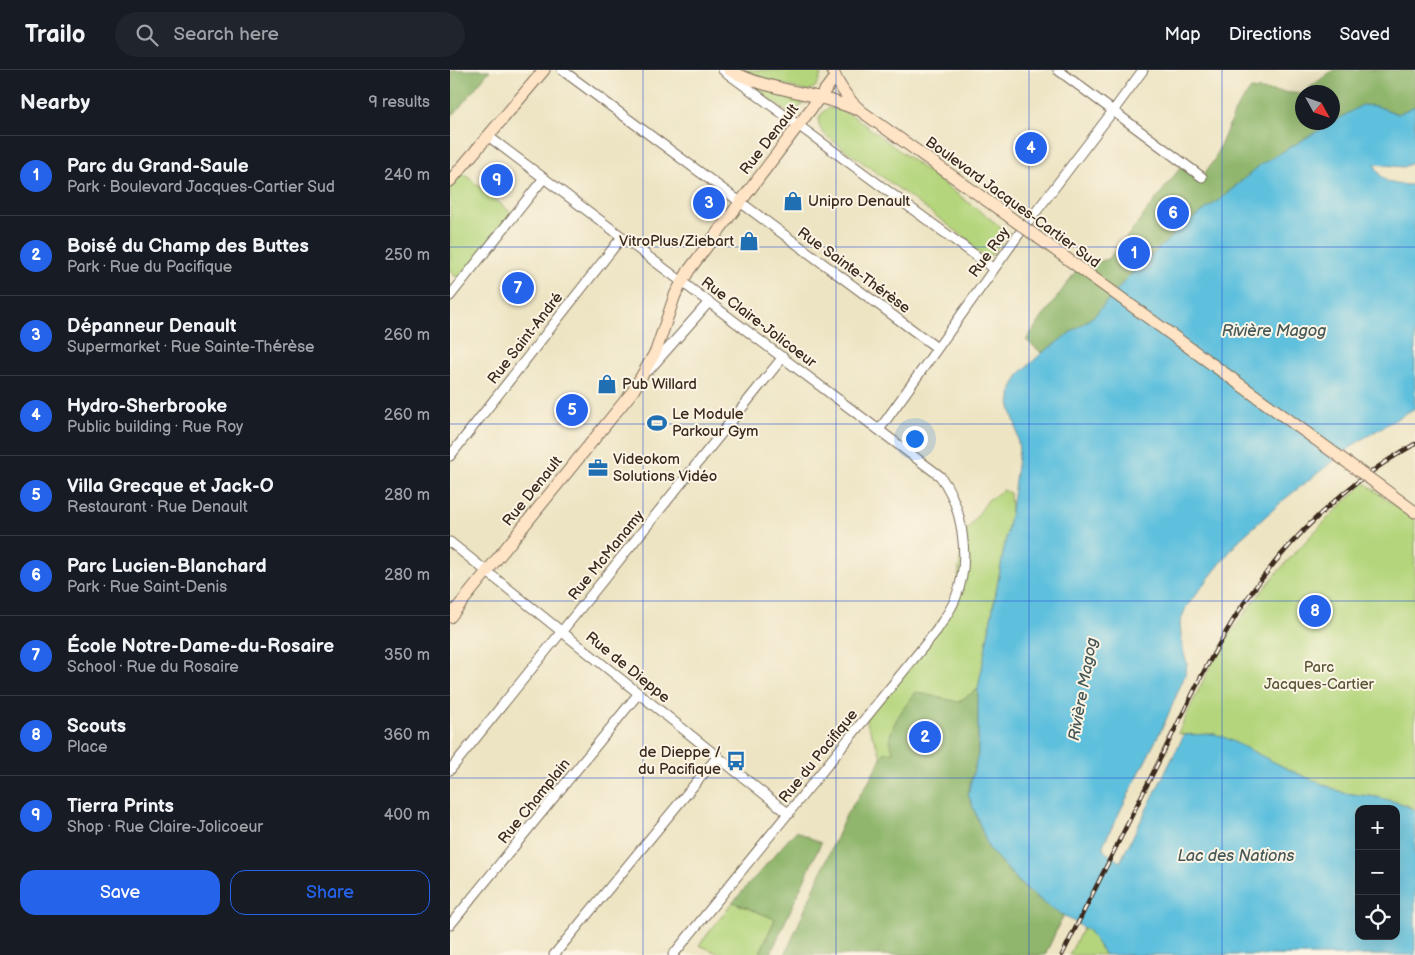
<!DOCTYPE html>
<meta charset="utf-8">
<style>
:root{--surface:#171b24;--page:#20242c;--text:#f1f3f6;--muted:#9ea1a6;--line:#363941;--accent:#2563eb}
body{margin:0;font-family:"Balsamiq Sans",sans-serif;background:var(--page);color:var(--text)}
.controls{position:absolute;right:15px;bottom:15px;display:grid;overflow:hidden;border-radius:10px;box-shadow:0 5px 20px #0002}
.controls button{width:45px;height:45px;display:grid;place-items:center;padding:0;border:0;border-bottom:1px solid var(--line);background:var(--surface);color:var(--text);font:25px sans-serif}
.compass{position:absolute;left:845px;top:15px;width:45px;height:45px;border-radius:50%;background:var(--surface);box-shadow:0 5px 20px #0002;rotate:130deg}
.you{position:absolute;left:464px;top:368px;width:18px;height:18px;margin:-12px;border:4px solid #fff;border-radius:50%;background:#1a73e8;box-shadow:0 0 0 8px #1a73e833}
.badge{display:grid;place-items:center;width:32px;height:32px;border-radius:50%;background:var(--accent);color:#fff;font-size:16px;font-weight:700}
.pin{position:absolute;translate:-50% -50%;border:2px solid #fff;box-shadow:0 1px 5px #0006}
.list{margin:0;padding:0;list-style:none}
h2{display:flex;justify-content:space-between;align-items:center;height:65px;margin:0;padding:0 20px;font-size:21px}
h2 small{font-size:16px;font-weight:400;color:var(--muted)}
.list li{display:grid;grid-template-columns:32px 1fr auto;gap:15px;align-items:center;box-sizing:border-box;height:80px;padding:0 20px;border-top:1px solid var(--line)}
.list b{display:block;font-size:19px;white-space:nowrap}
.list p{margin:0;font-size:16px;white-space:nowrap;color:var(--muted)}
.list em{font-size:16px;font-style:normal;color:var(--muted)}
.actions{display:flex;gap:10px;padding:15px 20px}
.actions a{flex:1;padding:11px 0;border:1px solid var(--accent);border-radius:15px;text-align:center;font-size:18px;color:var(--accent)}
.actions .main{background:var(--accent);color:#fff}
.icon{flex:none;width:28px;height:28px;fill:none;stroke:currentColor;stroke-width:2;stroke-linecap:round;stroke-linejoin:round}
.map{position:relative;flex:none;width:965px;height:885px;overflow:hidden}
header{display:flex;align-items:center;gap:30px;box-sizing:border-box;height:70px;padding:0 25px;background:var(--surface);border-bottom:1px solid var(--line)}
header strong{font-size:24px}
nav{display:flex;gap:28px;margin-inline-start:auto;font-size:18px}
.search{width:350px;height:45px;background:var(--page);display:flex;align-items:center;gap:12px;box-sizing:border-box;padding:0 18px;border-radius:28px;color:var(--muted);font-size:19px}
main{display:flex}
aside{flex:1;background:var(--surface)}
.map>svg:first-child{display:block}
</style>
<header>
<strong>Trailo</strong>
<div class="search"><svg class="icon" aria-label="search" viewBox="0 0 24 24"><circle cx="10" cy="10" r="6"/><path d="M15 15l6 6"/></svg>Search here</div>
<nav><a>Map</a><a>Directions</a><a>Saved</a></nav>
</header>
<main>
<aside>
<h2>Nearby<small>9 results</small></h2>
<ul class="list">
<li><span class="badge">1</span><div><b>Parc du Grand-Saule</b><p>Park · Boulevard Jacques-Cartier Sud</p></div><em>240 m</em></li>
<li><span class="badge">2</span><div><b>Boisé du Champ des Buttes</b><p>Park · Rue du Pacifique</p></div><em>250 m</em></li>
<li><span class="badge">3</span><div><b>Dépanneur Denault</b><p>Supermarket · Rue Sainte-Thérèse</p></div><em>260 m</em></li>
<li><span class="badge">4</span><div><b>Hydro-Sherbrooke</b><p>Public building · Rue Roy</p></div><em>260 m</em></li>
<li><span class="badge">5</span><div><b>Villa Grecque et Jack-O</b><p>Restaurant · Rue Denault</p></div><em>280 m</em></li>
<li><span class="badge">6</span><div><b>Parc Lucien-Blanchard</b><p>Park · Rue Saint-Denis</p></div><em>280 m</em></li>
<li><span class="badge">7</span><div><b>École Notre-Dame-du-Rosaire</b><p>School · Rue du Rosaire</p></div><em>350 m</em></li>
<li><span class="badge">8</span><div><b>Scouts</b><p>Place</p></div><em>360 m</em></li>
<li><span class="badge">9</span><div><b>Tierra Prints</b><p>Shop · Rue Claire-Jolicoeur</p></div><em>400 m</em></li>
</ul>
<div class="actions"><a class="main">Save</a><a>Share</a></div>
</aside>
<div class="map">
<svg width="965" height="885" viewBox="0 0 965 885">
<rect width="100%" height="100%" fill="#fcf5e5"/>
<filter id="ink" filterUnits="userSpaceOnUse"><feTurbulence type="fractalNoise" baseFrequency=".02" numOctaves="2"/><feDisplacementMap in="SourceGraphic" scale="10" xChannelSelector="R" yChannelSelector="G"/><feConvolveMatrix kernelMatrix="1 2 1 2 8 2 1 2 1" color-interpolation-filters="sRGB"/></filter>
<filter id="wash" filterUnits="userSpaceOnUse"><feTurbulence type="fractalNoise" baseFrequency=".0096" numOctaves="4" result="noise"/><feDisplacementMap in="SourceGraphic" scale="20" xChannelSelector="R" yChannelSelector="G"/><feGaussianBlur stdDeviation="1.12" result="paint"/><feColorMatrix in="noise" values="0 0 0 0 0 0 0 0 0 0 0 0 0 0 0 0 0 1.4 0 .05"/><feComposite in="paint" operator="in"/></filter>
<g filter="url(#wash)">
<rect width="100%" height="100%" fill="#ede4c3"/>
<path fill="#b4d57c" stroke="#78804d" d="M287 0H371C371 11 366 21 354 21Z
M299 14 319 21 356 30 345 43 342 45 338 43Z
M379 38 386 39 402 45 559 163 542 185 535 187 523 179 520 171 375 65C366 56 366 45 379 38Z
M9 100 64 145 11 211 0 202V111Z
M915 413 965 450V740L959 736 927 727 894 723 846 703 765 664 734 665 728 663C745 628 761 590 784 558 821 505 867 457 915 413Z
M553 420 560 423 561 441 528 619V684L595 834 613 846 595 885H428L484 807 415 649 506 528 512 468 538 430Z
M283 832 325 849 309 885H272L249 875Z
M633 858 639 861 655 885H619Z"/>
<path fill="#8fb66c" stroke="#657045" d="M3 0H40L4 44 0 43V5Z
M883 0H965V36L948 44 926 36 881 54 810 95 773 127 734 155 678 207 645 245 592 283 576 270 634 190 641 194 658 189 669 177 734 93 752 107 764 90 787 37 801 19 852 24V52H882V22H854Z
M528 619V684L518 724 539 779 570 814 595 834 613 846 595 885H335L396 745 418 713 434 683 443 682C442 678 439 671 440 667 443 650 456 635 466 622L508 632Z
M346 761 371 773 320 885H309L325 849 283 832Z"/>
<path fill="#5fc0dd" stroke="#4d757e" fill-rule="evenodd" d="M912 35 926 36 948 44 965 36V92L953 97 925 94C931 115 946 115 965 115V338L909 371 836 428 789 470 736 537 730 553 732 576 737 594 735 605 715 652 653 775 654 781 670 792 734 665 765 664 774 667 846 703 894 723 927 727 950 733 965 740V885H655L639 861 595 834 570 813 539 779 518 724 528 684V619L561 441 569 380 566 356 560 337 562 318 570 303 592 283 645 245 678 207 734 155 773 127 810 95ZM909 739H946V866H909Z"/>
</g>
<g filter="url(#ink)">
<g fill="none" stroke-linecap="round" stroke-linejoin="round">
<defs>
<path id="street" d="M112 0 487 278
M273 0 544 199
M608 0 752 107
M38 66 490 406C513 436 521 491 506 527 502 539 493 550 487 560L223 885
M0 226 94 108
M199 300 259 232
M429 360 569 164 663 41 693 0
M0 386 172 167
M0 472 339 744
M0 700 333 287
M0 855 189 623
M104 885 268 686"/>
<path id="secondary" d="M279 0C320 22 363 21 405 39
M383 2C390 18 398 30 411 41L557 145
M0 111 94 0
M931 417 965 442
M0 547 183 321 206 281 225 225 239 200 385 7"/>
</defs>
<use href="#street" stroke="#796b58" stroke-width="11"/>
<use href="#secondary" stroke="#796b58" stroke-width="13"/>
<use href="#street" stroke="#fff" stroke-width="9"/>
<use href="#secondary" stroke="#ffe4c6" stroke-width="11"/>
<defs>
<path id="rail" d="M612 885 752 605C765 581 779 556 794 533 838 469 897 412 965 374"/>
</defs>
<use href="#rail" stroke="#3b2a1e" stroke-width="4.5"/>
<use href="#rail" stroke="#fcf5e5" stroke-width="2.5" stroke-dasharray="8" stroke-linecap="butt"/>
<defs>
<path id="secondary-bridge" d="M557 145 931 417"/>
</defs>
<use href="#secondary-bridge" stroke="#796b58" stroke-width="13" stroke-linecap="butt"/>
<use href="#secondary-bridge" stroke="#ffe4c6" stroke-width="11"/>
</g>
</g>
<path fill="none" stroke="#1d4ed8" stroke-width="1" stroke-opacity="0.55" d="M193 0V885M386 0V885M579 0V885M772 0V885M0 177H965M0 354H965M0 531H965M0 708H965"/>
<defs>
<symbol id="shop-bare" viewBox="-9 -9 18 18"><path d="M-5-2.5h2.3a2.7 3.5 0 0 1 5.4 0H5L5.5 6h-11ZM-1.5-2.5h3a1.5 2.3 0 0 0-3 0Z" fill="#1f6fb2" stroke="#fcf5e5" stroke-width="2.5" paint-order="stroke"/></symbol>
<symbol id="stadium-bare" viewBox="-9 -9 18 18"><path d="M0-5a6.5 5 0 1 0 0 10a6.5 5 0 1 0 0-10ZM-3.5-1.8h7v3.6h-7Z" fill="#1f6fb2" stroke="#fcf5e5" stroke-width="2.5" paint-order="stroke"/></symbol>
<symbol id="office-bare" viewBox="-9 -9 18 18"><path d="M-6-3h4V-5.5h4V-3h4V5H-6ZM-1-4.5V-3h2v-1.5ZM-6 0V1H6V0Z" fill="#1f6fb2" stroke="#fcf5e5" stroke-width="2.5" paint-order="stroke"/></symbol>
<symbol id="bus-bare" viewBox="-9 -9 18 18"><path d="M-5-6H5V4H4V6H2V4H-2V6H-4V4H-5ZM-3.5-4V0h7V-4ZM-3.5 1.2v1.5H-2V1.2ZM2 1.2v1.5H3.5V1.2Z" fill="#1f6fb2" stroke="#fcf5e5" stroke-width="2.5" paint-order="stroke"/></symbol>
</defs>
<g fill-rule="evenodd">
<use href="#shop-bare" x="329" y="117" width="28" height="28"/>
<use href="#shop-bare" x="285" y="157" width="28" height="28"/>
<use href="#shop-bare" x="143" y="300" width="28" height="28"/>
<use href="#stadium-bare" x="193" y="339" width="28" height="28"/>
<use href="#office-bare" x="134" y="384" width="28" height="28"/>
<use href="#bus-bare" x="272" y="677" width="28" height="28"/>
</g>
<g text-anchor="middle" stroke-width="4" stroke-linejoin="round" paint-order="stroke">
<g font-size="15" fill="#3b2a1e" stroke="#fcf5e5">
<text transform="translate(319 69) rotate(-52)" y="5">Rue Denault</text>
<text transform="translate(563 132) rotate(36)" y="5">Boulevard Jacques-Cartier Sud</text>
<text transform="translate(539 182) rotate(-54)" y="5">Rue Roy</text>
<text transform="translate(404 200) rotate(36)" y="5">Rue Sainte-Thérèse</text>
<text transform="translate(309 252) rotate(37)" y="5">Rue Claire-Jolicoeur</text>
<text transform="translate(75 268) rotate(-52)" y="5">Rue Saint-André</text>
<text transform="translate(82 421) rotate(-51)" y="5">Rue Denault</text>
<text transform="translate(156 485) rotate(-51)" y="5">Rue McManamy</text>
<text transform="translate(178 597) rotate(39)" y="5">Rue de Dieppe</text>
<text transform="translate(368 686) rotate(-51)" y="5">Rue du Pacifique</text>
<text transform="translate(84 731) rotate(-51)" y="5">Rue Champlain</text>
</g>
<g font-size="15" fill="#3b2a1e" stroke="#fcf5e5" text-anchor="start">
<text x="358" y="136">Unipro Denault</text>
<text x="284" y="176" text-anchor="end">VitroPlus/Ziebart</text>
<text x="172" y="319">Pub Willard</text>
<text x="222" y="349">Le Module<tspan x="222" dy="17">Parkour Gym</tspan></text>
<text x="163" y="394">Videokom<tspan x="163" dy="17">Solutions Vidéo</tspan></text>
<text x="271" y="687" text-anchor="end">de Dieppe /<tspan x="271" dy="17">du Pacifique</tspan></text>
</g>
<g font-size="15" fill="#595536" stroke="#fcf5e5">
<text x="869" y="602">Parc<tspan x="869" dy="17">Jacques-Cartier</tspan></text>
</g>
<g font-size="16" font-style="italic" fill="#465757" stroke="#fcf5e5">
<text x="824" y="266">Rivière Magog</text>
<text transform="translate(632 619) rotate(-80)" y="6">Rivière Magog</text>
<text x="786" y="791">Lac des Nations</text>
</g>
</g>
</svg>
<div class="controls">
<button>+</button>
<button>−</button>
<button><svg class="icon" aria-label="locate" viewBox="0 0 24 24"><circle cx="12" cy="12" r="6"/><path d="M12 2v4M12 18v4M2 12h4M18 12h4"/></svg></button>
</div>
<svg class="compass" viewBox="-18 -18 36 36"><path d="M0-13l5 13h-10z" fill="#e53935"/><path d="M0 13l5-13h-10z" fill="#9ea1a6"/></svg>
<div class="you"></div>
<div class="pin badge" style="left:684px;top:183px">1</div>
<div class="pin badge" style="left:475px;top:667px">2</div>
<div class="pin badge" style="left:259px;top:133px">3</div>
<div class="pin badge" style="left:581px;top:78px">4</div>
<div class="pin badge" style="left:122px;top:340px">5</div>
<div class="pin badge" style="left:723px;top:143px">6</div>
<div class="pin badge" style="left:68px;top:218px">7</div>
<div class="pin badge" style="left:865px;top:541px">8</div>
<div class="pin badge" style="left:47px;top:110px">9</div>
</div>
</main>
